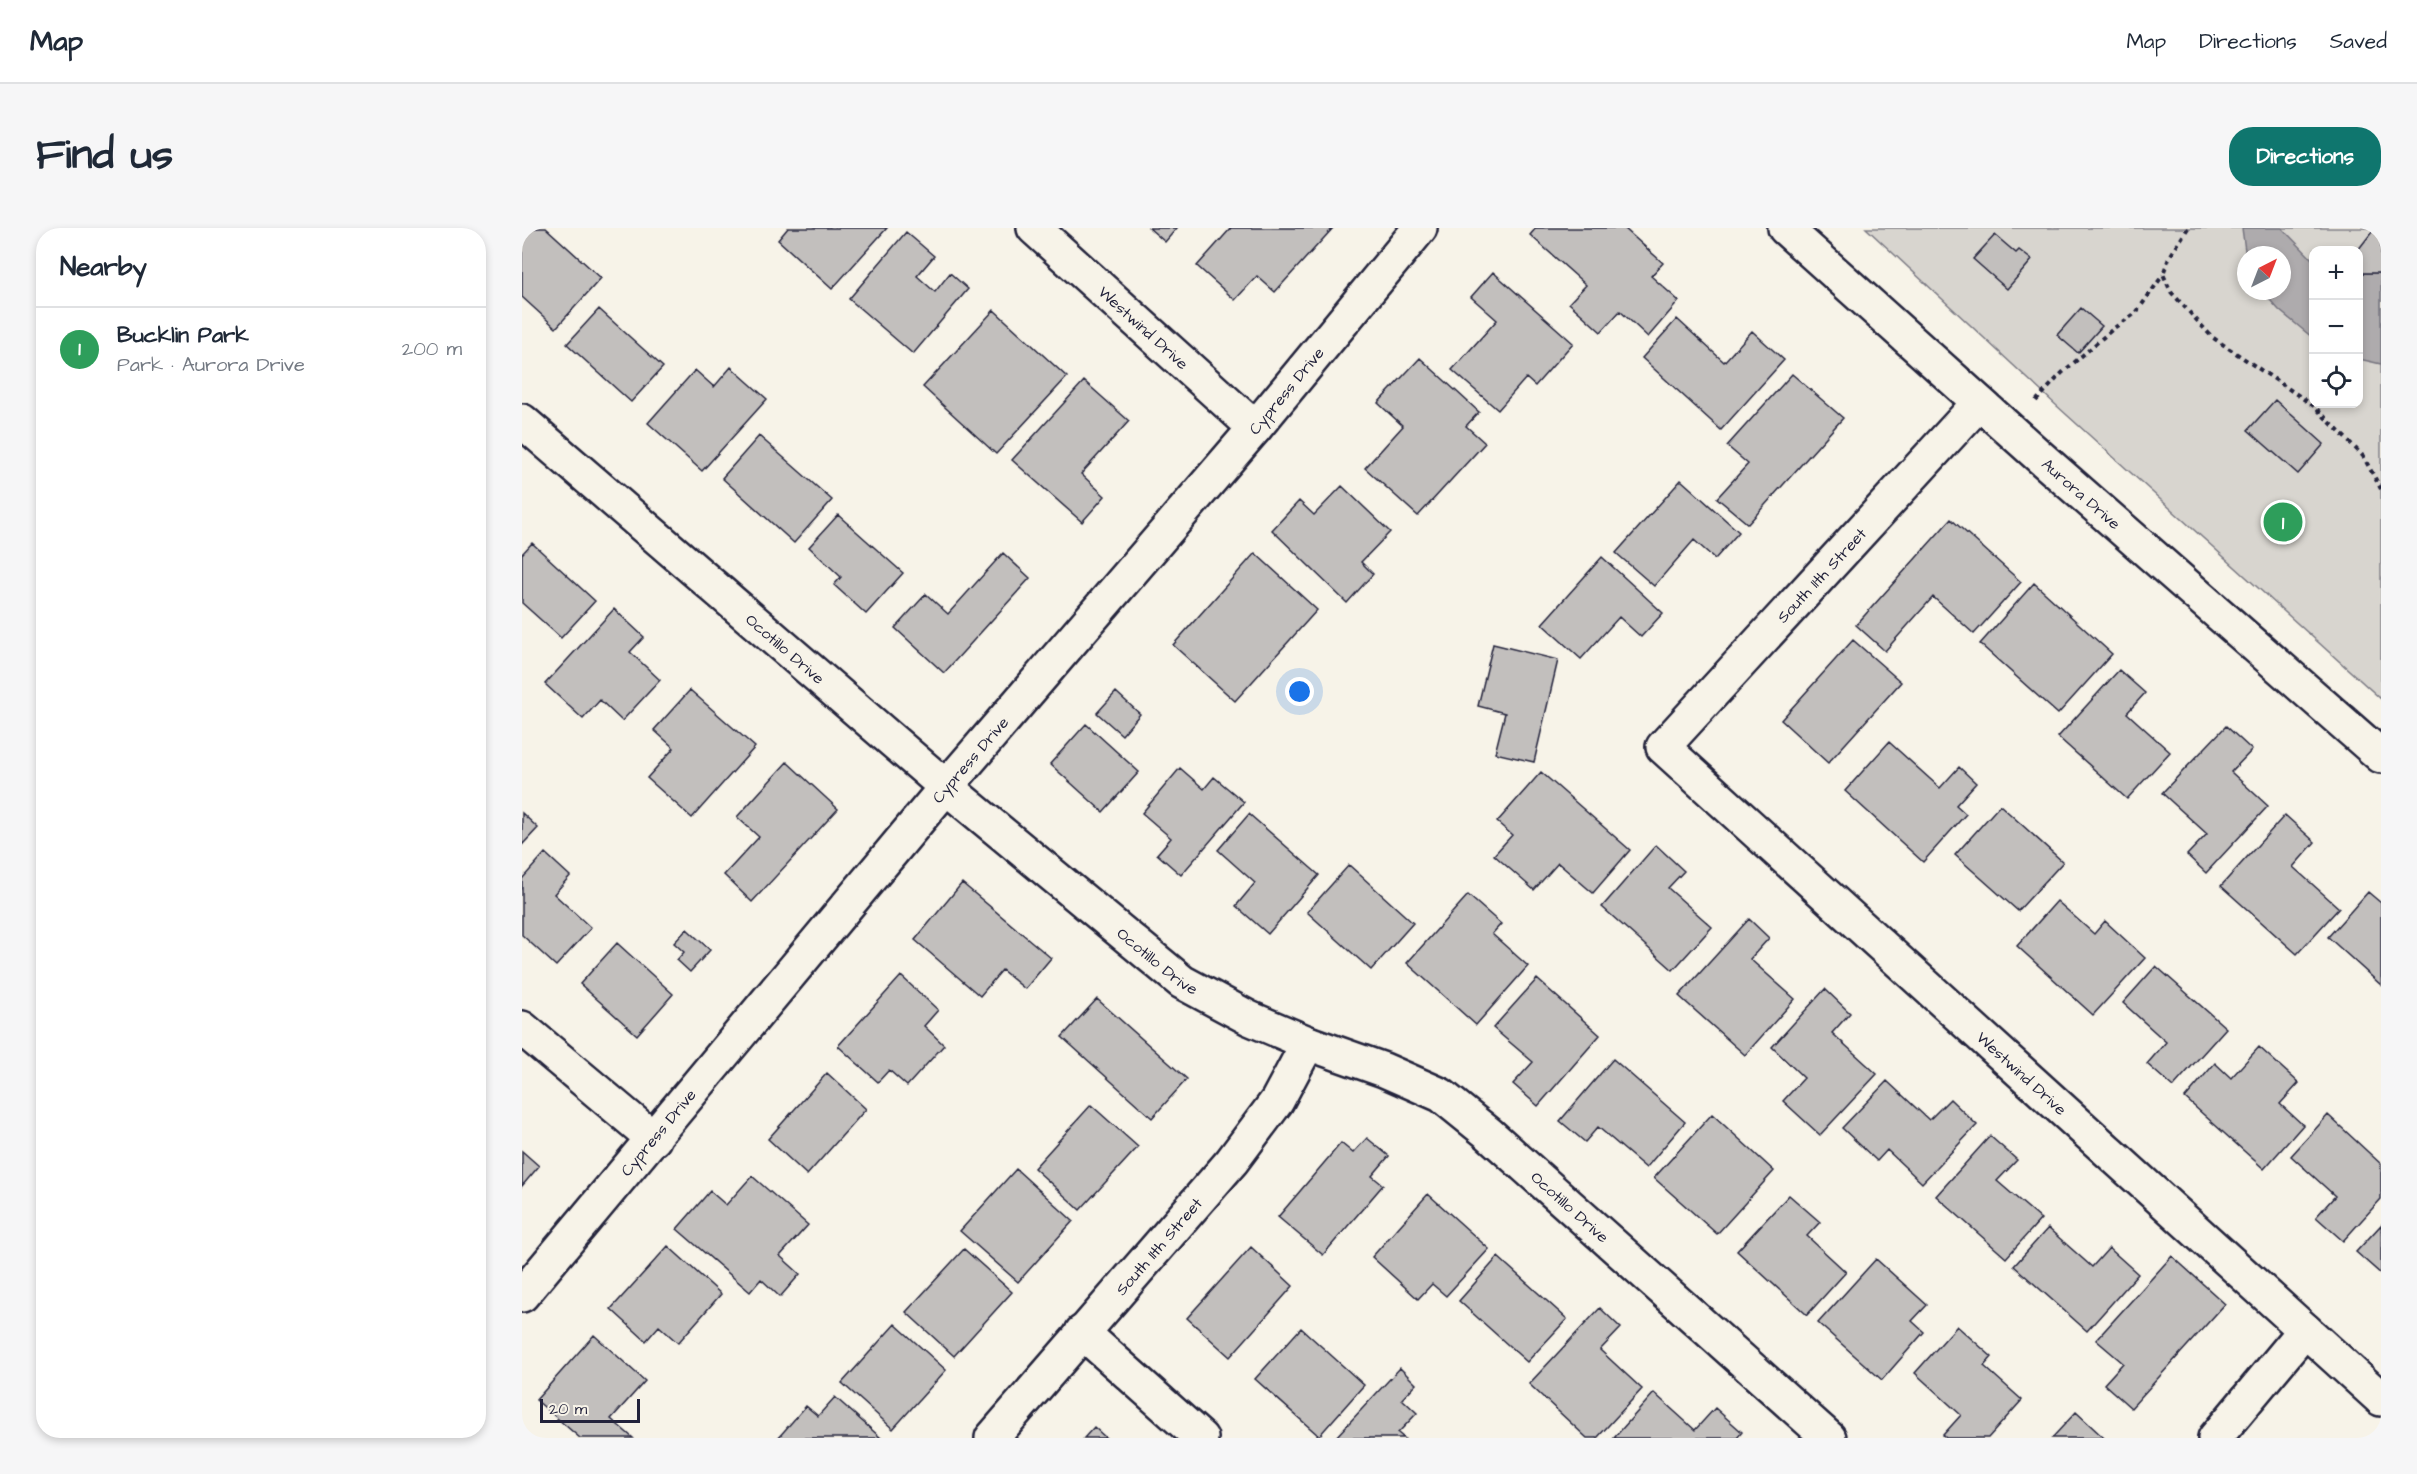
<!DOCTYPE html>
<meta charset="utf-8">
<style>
:root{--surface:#fff;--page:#f6f6f7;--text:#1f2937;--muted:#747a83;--line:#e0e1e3;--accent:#0f766e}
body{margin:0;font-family:"Architects Daughter",sans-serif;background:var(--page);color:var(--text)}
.controls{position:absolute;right:18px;top:18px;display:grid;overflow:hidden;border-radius:12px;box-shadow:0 3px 9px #0003}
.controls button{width:54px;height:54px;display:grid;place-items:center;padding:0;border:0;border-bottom:2px solid var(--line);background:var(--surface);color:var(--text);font:30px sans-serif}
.compass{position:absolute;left:1715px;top:18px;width:54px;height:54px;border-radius:50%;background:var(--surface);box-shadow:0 3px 9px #0003;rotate:42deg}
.scale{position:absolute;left:18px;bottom:15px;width:100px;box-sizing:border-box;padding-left:6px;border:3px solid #22223b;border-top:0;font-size:16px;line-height:21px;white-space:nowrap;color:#22223b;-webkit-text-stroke:4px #f7f3e8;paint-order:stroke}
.you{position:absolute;left:778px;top:464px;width:21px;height:21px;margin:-15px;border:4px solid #fff;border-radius:50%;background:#1a73e8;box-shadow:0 0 0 9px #1a73e833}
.badge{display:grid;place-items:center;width:39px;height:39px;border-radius:50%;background:var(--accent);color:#fff;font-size:20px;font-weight:700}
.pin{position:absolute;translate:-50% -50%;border:3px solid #fff;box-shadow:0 2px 6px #0006}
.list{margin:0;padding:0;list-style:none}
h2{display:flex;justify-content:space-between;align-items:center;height:78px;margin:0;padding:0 24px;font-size:26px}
h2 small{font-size:20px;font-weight:400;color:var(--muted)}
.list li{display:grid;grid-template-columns:39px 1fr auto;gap:18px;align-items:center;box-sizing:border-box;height:84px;padding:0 24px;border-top:2px solid var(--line)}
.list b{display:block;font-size:22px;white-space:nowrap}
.list p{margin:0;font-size:20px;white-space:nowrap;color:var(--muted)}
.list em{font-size:20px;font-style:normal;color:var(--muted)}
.icon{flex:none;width:33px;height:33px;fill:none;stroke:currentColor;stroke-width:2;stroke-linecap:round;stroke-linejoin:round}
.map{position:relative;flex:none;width:1859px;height:1210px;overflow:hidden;border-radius:24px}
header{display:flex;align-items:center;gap:36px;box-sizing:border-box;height:84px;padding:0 30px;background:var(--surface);border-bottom:2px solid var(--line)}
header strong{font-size:28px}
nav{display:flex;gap:33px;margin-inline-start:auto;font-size:21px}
.intro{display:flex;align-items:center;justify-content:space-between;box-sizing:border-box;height:144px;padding:0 36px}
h1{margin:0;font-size:42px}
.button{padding:15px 27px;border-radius:24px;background:var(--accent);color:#fff;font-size:21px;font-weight:700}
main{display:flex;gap:36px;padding:0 36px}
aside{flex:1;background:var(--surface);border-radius:24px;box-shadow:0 3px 9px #0003}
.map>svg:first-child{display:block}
</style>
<header>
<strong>Map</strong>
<nav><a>Map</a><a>Directions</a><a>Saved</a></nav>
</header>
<div class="intro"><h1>Find us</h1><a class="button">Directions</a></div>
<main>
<aside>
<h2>Nearby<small></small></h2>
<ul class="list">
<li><span class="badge" style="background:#2e9e5b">1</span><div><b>Bucklin Park</b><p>Park · Aurora Drive</p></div><em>200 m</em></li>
</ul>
</aside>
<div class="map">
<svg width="1859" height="1210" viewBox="0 0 1859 1210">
<rect width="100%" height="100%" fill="#f7f3e8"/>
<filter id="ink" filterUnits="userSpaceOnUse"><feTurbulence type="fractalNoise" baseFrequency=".0167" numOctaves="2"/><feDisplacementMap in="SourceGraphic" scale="12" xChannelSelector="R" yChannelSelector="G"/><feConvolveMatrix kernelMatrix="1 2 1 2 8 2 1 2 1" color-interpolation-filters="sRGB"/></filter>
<g filter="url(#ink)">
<path fill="#d8d5cf" stroke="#7d7c85" stroke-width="1.5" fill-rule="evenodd" d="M1344 0H1859V471L1535 178ZM1792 22H1836V176H1792ZM1724 27H1760V63H1724Z"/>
<path fill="#aeabad" stroke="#76747f" stroke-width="1.5" d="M1720 0H1760L1791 32V110L1757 82 1740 63H1760V27H1724V30Z
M1836 45H1859V136L1837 131Z"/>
<path fill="#c2bfbd" stroke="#22223b" stroke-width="1.5" d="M5 0H24L79 50 34 100 0 69V5Z
M266 0H365L310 61 256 12Z
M627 0H655L643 14Z
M709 0H811L753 64 735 48 713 72 675 38Z
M1014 0H1102L1141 35 1129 48 1157 73 1126 109 1098 83 1079 104 1047 75 1064 57 1008 7Z
M1853 0H1859V45H1836V22Z
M384 4 412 28 395 48 413 64 428 45 446 61 391 126 327 71Z
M1473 7 1494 25 1497 22 1510 32 1485 61 1451 31Z
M971 44 1051 115 1013 158 1004 150 976 182 930 142 975 92 949 69Z
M1559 80 1580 98 1556 125 1535 107Z
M77 81 141 139 109 174 45 116Z
M472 82 545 149 474 226 401 159Z
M1155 91 1202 134 1230 103 1262 132 1199 202 1120 130Z
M898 130 957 184 944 198 963 215 896 288 843 240 881 198 856 175Z
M209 139 245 171 180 243 126 195 173 142 192 159Z
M1270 146 1321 190 1226 296 1195 270 1226 236 1205 218Z
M562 153 607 193 559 246 583 268 560 294 490 232Z
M1753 172 1802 216 1776 246 1726 202Z
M237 208 310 272 272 315 200 250Z
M1159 252 1217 304 1193 331 1172 312 1132 358 1094 325Z
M820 258 868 304 839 334 851 346 825 375 750 302 777 273 792 287Z
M316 287 381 345 344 386 312 357 319 349 287 319Z
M1429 291 1499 354 1452 406 1411 369 1363 423 1334 397Z
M10 315 73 373 39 410 0 375V326Z
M481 325 508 350 422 445 373 400 404 366 426 386Z
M733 325 795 382 713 473 651 417Z
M1080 329 1141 385 1119 409 1097 389 1059 431 1020 396Z
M1512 355 1590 426 1536 486 1458 416Z
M92 381 122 409 108 424 138 452 100 493 78 472 61 491 23 456Z
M1331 412 1379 454 1306 535 1259 492Z
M971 416 1036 432 1012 534 973 525 983 485 956 478Z
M1597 442 1623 465 1605 485 1648 524 1605 571 1536 509Z
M168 462 233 519 170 590 125 550 152 520 132 502Z
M594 464 618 486 600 507 575 485Z
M564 496 617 544 581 584 528 536Z
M1704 498 1730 522 1709 544 1746 578 1684 645 1665 627 1685 606 1640 565Z
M1367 514 1418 560 1437 539 1454 555 1434 577 1444 586 1401 634 1323 563Z
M265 534 316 581 230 674 202 647 237 609 215 589Z
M658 540 682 561 692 549 722 574 659 647 635 626 649 610 620 585Z
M1019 544 1108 622 1071 665 1036 635 1012 662 972 627 990 607 975 594Z
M1478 577 1541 634 1496 683 1433 627Z
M0 585 16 600 0 617Z
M727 586 797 647 746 706 714 678 733 655 696 622Z
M1763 587 1793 614 1771 639 1817 680 1775 726 1699 658Z
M1134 617 1162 643 1146 660 1190 699 1151 742 1080 679Z
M23 625 48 648 32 666 69 700 34 738 0 707V651Z
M827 637 891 695 849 742 785 684Z
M440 655 529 730 503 761 480 742 458 768 393 712Z
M1846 664 1859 675V757L1806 709Z
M946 667 979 696 970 706 1006 738 954 797 885 735Z
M1535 673 1572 706 1583 693 1623 730 1571 787 1495 718Z
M1227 691 1247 710 1228 731 1273 771 1223 827 1157 768Z
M165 701 188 722 168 744 155 732 162 724 152 715Z
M95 715 151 766 115 807 58 756Z
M1634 738 1704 800 1651 859 1625 836 1644 814 1601 775Z
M379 748 416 782 402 798 422 817 385 858 367 842 356 854 316 818Z
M1015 751 1078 807 1016 878 991 856 1011 834 971 800Z
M1303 761 1328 785 1310 805 1355 846 1298 907 1261 873 1282 850 1250 819Z
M575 771 665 851 630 890 540 809Z
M1737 819 1777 855 1758 876 1781 897 1742 941 1663 870 1693 835 1709 850Z
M1091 831 1163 894 1124 940 1076 899 1063 914 1038 893Z
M305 845 344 881 285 947 246 911Z
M1365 853 1407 892 1428 871 1455 897 1400 955 1365 922 1355 933 1320 900Z
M569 877 616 919 558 982 512 940Z
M1190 886 1252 943 1195 1006 1132 950Z
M1806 887 1859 936V971L1821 1013 1794 989 1813 968 1769 928Z
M1468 908 1495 932 1475 953 1519 991 1484 1030 1414 968Z
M845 910 867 928 850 948 861 957 801 1027 756 989 819 915 831 925Z
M0 923 17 938 0 958Z
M494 941 551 993 496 1054 438 1003Z
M230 948 286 997 258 1028 278 1046 258 1069 239 1051 228 1064 155 1001 188 963 204 977Z
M906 966 967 1021 924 1068 910 1056 896 1071 850 1029Z
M1267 967 1298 994 1285 1008 1324 1044 1285 1087 1215 1023Z
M1859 997V1046L1834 1024Z
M1526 1000 1570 1039 1587 1020 1616 1046 1565 1103 1492 1038Z
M146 1018 199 1066 156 1115 137 1098 124 1113 89 1081Z
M729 1019 771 1058 708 1129 665 1090Z
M442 1021 490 1064 432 1128 384 1084Z
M1650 1028 1703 1076 1609 1180 1582 1156 1601 1135 1574 1112Z
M976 1029 1045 1091 1005 1134 937 1073Z
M1354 1031 1405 1077 1390 1093 1402 1104 1360 1152 1296 1095Z
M1078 1080 1099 1100 1078 1122 1120 1161 1075 1210H1065L1007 1156Z
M373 1096 424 1142 371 1201 320 1155Z
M1435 1098 1470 1129 1462 1138 1500 1172 1466 1210H1424L1421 1207 1439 1187 1393 1145Z
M779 1100 842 1157 797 1208 733 1151Z
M72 1107 123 1153 89 1191 111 1210H58L14 1172Z
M878 1140 894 1156 880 1171 895 1185 876 1205 882 1210H813Z
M1132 1165 1173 1202 1193 1180 1220 1204 1215 1210H1092Z
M313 1169 359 1210H256L284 1178 296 1188Z
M1554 1184 1582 1210H1530Z
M572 1199 584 1210H562Z"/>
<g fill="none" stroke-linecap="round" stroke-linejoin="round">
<defs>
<g id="street">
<path id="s1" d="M512 0 733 200"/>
<path id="s2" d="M1263 0 1518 229 1859 528"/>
<path id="s3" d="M1457 175 1141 519 1859 1171"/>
<path id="s4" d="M0 193 424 559 660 754 727 790 786 815 862 842 919 867 966 905 1307 1210"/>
<path d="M0 800 132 911"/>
<path id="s5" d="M0 1067 424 559 733 200 898 0"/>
<path d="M560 1104 679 1210"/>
<path id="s6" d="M470 1210 710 933 755 873 786 815"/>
<path d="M1693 1210 1783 1102"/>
</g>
</defs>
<use href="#street" stroke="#22223b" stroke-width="38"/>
<path stroke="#22223b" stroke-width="4" stroke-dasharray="4.5 4.5" stroke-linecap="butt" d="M1666 0 1647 30 1641 46 1649 64 1690 109 1792 178 1841 228 1859 261
M1514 173 1540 145 1592 100 1614 85 1641 47"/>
<use href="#street" stroke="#f7f3e8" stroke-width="33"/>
</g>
</g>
<g text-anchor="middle" stroke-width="6" stroke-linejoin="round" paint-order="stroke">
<g font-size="16" fill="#22223b" stroke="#f7f3e8">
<text dy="6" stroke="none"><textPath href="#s1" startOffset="148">Westwind Drive</textPath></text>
<text dy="6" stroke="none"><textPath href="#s5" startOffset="1184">Cypress Drive</textPath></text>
<text dy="6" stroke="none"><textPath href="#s2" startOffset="398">Aurora Drive</textPath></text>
<text transform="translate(1299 347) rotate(-47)" y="6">South 11th Street</text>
<text dy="6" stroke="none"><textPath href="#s4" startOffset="348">Ocotillo Drive</textPath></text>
<text dy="6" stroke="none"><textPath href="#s5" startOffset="698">Cypress Drive</textPath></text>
<text dy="6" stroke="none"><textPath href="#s4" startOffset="834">Ocotillo Drive</textPath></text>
<text dy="6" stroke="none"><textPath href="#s3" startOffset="952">Westwind Drive</textPath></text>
<text dy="6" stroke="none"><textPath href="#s5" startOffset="212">Cypress Drive</textPath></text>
<text dy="6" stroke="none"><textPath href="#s4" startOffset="1320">Ocotillo Drive</textPath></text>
<text dy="6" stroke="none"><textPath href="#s6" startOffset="254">South 11th Street</textPath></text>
</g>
</g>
</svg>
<div class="controls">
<button>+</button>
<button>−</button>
<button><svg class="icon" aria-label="locate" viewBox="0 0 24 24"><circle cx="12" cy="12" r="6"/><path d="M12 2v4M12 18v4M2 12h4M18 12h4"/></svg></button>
</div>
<svg class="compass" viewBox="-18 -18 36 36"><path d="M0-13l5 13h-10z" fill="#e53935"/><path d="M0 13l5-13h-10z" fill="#747a83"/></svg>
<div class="scale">20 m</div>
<div class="you"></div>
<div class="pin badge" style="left:1761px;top:294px;background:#2e9e5b">1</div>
</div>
</main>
